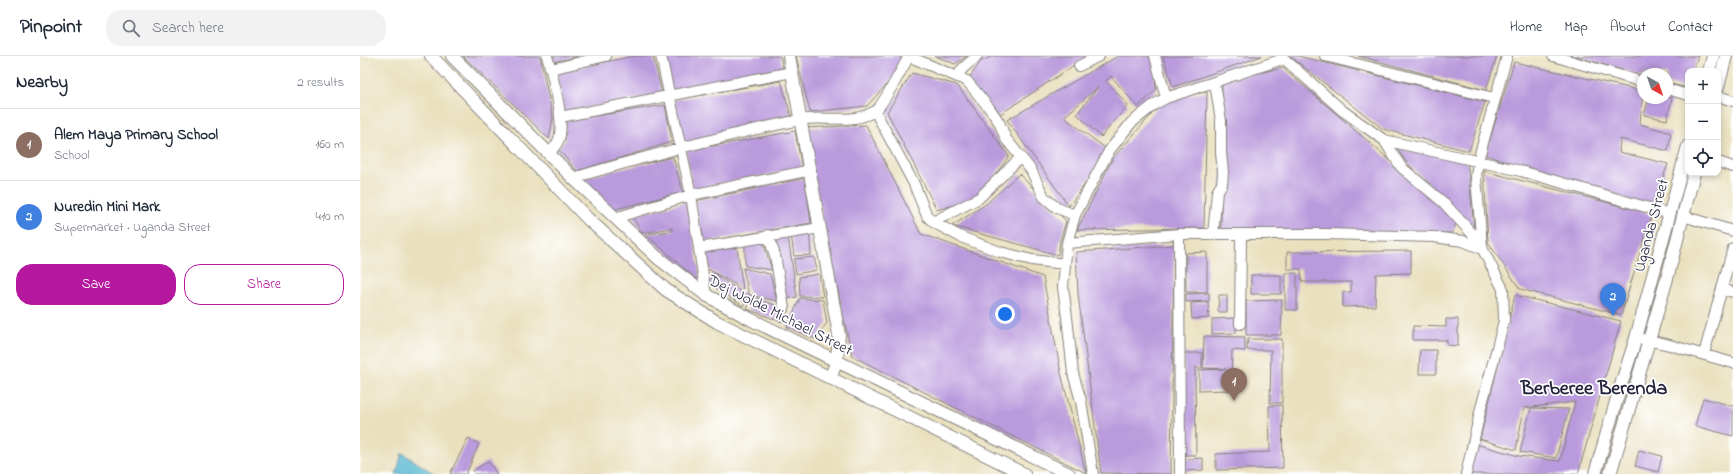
<!DOCTYPE html>
<meta charset="utf-8">
<style>
:root{--surface:#fff;--page:#f2f2f3;--text:#1f2937;--muted:#747a83;--line:#e0e1e3;--accent:#b5179e}
body{margin:0;font-family:"Indie Flower",sans-serif;background:var(--page);color:var(--text)}
.controls{position:absolute;right:12px;top:12px;display:grid;overflow:hidden;border-radius:8px;box-shadow:0 2px 6px #0003}
.controls button{width:36px;height:36px;display:grid;place-items:center;padding:0;border:0;border-bottom:1px solid var(--line);background:var(--surface);color:var(--text);font:20px sans-serif}
.compass{position:absolute;left:1277px;top:12px;width:36px;height:36px;border-radius:50%;background:var(--surface);box-shadow:0 2px 6px #0003;rotate:140deg}
.you{position:absolute;left:645px;top:258px;width:14px;height:14px;margin:-10px;border:3px solid #fff;border-radius:50%;background:#1a73e8;box-shadow:0 0 0 6px #1a73e833}
.badge{display:grid;place-items:center;width:26px;height:26px;border-radius:50%;background:var(--accent);color:#fff;font-size:13px;font-weight:700}
.pin{position:absolute;translate:-50% -33px;filter:drop-shadow(0 1px 2px #0008)}
.pin::after{content:'';position:absolute;top:21px;width:14px;height:12px;background:inherit;clip-path:polygon(0 0,100% 0,50% 100%)}
.list{margin:0;padding:0;list-style:none}
h2{display:flex;justify-content:space-between;align-items:center;height:52px;margin:0;padding:0 16px;font-size:17px}
h2 small{font-size:13px;font-weight:400;color:var(--muted)}
.list li{display:grid;grid-template-columns:26px 1fr auto;gap:12px;align-items:center;box-sizing:border-box;height:72px;padding:0 16px;border-top:1px solid var(--line)}
.list b{display:block;font-size:15px;white-space:nowrap}
.list p{margin:0;font-size:13px;white-space:nowrap;color:var(--muted)}
.list em{font-size:13px;font-style:normal;color:var(--muted)}
.actions{display:flex;gap:8px;padding:12px 16px}
.actions a{flex:1;padding:9px 0;border:1px solid var(--accent);border-radius:16px;text-align:center;font-size:14px;color:var(--accent)}
.actions .main{background:var(--accent);color:#fff}
.icon{flex:none;width:22px;height:22px;fill:none;stroke:currentColor;stroke-width:2;stroke-linecap:round;stroke-linejoin:round}
.map{position:relative;flex:none;width:1373px;height:418px;overflow:hidden}
header{display:flex;align-items:center;gap:24px;box-sizing:border-box;height:56px;padding:0 20px;background:var(--surface);border-bottom:1px solid var(--line)}
header strong{font-size:19px}
nav{display:flex;gap:22px;margin-inline-start:auto;font-size:14px}
.search{width:280px;height:36px;background:var(--page);display:flex;align-items:center;gap:10px;box-sizing:border-box;padding:0 14px;border-radius:16px;color:var(--muted);font-size:15px}
main{display:flex}
aside{flex:1;background:var(--surface)}
.map>svg:first-child{display:block}
</style>
<header>
<strong>Pinpoint</strong>
<div class="search"><svg class="icon" aria-label="search" viewBox="0 0 24 24"><circle cx="10" cy="10" r="6"/><path d="M15 15l6 6"/></svg>Search here</div>
<nav><a>Home</a><a>Map</a><a>About</a><a>Contact</a></nav>
</header>
<main>
<aside>
<h2>Nearby<small>2 results</small></h2>
<ul class="list">
<li><span class="badge" style="background:#8d6e63">1</span><div><b>Alem Maya Primary School</b><p>School</p></div><em>160 m</em></li>
<li><span class="badge" style="background:#3f7fe0">2</span><div><b>Nuredin Mini Mark</b><p>Supermarket · Uganda Street</p></div><em>410 m</em></li>
</ul>
<div class="actions"><a class="main">Save</a><a>Share</a></div>
</aside>
<div class="map">
<svg width="1373" height="418" viewBox="0 0 1373 418">
<rect width="100%" height="100%" fill="#fff"/>
<filter id="ink" filterUnits="userSpaceOnUse"><feTurbulence type="fractalNoise" baseFrequency=".025" numOctaves="2"/><feDisplacementMap in="SourceGraphic" scale="8" xChannelSelector="R" yChannelSelector="G"/><feConvolveMatrix kernelMatrix="1 2 1 2 8 2 1 2 1" color-interpolation-filters="sRGB"/></filter>
<filter id="wash" filterUnits="userSpaceOnUse"><feTurbulence type="fractalNoise" baseFrequency=".012" numOctaves="4" result="noise"/><feDisplacementMap in="SourceGraphic" scale="16" xChannelSelector="R" yChannelSelector="G"/><feGaussianBlur stdDeviation="0.9" result="paint"/><feColorMatrix in="noise" values="0 0 0 0 0 0 0 0 0 0 0 0 0 0 0 0 0 1.4 0 .05"/><feComposite in="paint" operator="in"/></filter>
<g filter="url(#wash)">
<rect width="100%" height="100%" fill="#e9e0bd"/>
<path fill="#51b6cf" stroke="#3a6c85" d="M42 397 75 418H36Z"/>
<g id="blocks">
<path fill="#b99adc" d="M103 0H180L193 62 189 83Z
M191 0H217V1L193 6Z
M274 0H293L302 38 204 56 196 16Z
M304 0H420L423 12 312 35Z
M436 0H539L545 8 507 50 450 56Z
M575 0H607L595 8Z
M633 0H728L636 61 607 25 621 5Z
M758 0H794L796 34 778 51 751 20 746 25 768 49 741 81 717 58 738 31 704 61 749 95 709 150 647 64Z
M803 0H902L813 31Z
M930 0H938L1125 46 1109 95 1023 73Z
M998 0H1137L1126 34Z
M1214 0H1338L1333 15H1328V32L1307 27V18H1283V20Z
M1154 6 1283 35 1280 68 1311 77 1308 95 1260 83 1259 96 1308 108 1292 152 1125 99Z
M923 12 1098 163 1092 177 861 179 862 24Z
M552 17 597 29 649 100 619 142 577 154 527 56Z
M421 25 431 60 324 87 314 44Z
M847 36 844 172 717 174 753 102 806 42Z
M1307 41 1312 42 1307 64 1284 59 1289 42Z
M305 49 312 86 217 115 198 93 205 84 204 65Z
M506 69 561 178 683 221 701 317 726 417 492 300 443 72Z
M435 75 442 112 333 133 326 95Z
M1036 92 1107 103 1114 172 1048 108Z
M313 101 323 136 252 154 223 122Z
M1124 115 1292 158 1261 259 1160 233 1128 186Z
M659 118 706 165 700 185 698 199 592 170 626 148Z
M445 122 451 167 343 186 335 145Z
M328 145 341 227 285 178 312 175V172L282 177 272 160Z
M449 176 451 199 434 200 431 178Z
M428 180 437 241 424 243 413 181Z
M403 186 412 214 385 210V187Z
M814 189 811 418 741 417 718 238 716 196Z
M377 192 383 233 348 213 343 195Z
M1051 195V217L1016 218 1015 250 983 251V236H991V226H942L941 213H927V196Z
M847 196V236H826V197Z
M454 201 457 214 436 218 434 203Z
M383 212 410 218 417 245 389 239Z
M353 217 389 241 383 250 348 227Z
M925 217H937V254H925Z
M459 218 463 241 440 240 439 221Z
M891 219H921V238H891Z
M849 237V245L826 246V238Z
M859 239H867V256H858Z
M1155 239 1261 265 1218 418H1106L1112 387 1159 400 1200 405 1215 346 1164 352 1156 394 1120 383Z
M392 241 424 252 422 266 387 253Z
M440 242 463 244 467 267 455 283 427 271Z
M922 244 921 279H886V245Z
M848 246 849 262 832 263 831 247Z
M876 262V277L852 278V263Z
M1086 263H1098V290L1087 289V284H1053V270L1086 271Z
M844 280 885 281V295L872 294 871 334 839 335V314L866 313 843 312Z
M888 283H922V347H910L911 294H887Z
M1060 294H1076V318H1059Z
M824 297H842V312H835L836 399H825Z
M1343 342 1373 350V380L1335 370Z
M922 349 923 412 856 414V398L910 396 909 350Z
M1171 352 1209 353 1196 402 1160 396Z
M108 382 119 388 106 418H90Z
M1279 394 1302 400 1298 416 1275 410Z
M843 402V414L825 415V403Z
M128 405 137 418H114L113 415Z"/>
</g>
</g>
<g filter="url(#ink)">
<use href="#blocks" fill-opacity="0" stroke="#86817c" stroke-width="1"/>
<g fill="none" stroke-linecap="round" stroke-linejoin="round">
<defs>
<path id="minor" d="M187 0C193 22 203 57 200 79 199 86 194 93 188 97
M301 0 331 139 346 239
M548 0 607 25 630 53 639 66 646 83 671 114 684 141 697 152 715 159
M795 0 806 42
M921 0 983 55 1024 84 1041 111 1084 147 1118 184 1143 233 1144 265 1121 352 1106 418
M965 0 1134 42
M1193 0 1283 26
M719 10 739 0
M191 13 246 0
M598 20 602 13 617 0
M1307 33 1328 39
M1358 40 1373 45
M515 55 554 128 567 160 573 166 601 181 640 196 672 204 705 208
M200 61 432 16
M1024 84 1161 115 1310 158
M1358 106 1373 111
M213 122C288 100 363 79 440 64 463 59 493 69 515 55 522 51 543 11 548 2
M1323 160 1373 175
M255 162 331 139 451 114
M573 166 619 142 660 102
M819 178 820 418
M408 179 415 199 424 252
M853 179 857 136 862 128 863 116 861 97V65L855 27
M707 187 819 178H966L1074 181 1103 185 1123 193
M1122 190 1116 121 1118 105 1147 0
M339 192 460 172
M1362 233 1373 236
M880 268 881 180
M1276 282 1306 288 1373 307
M1344 298 1373 192
M733 418 721 345 713 317 707 261 703 231 707 187 715 159 749 95 771 67 795 48 806 42 923 3"/>
<path id="major" d="M71 0 228 163 306 234 357 266 664 418
M92 0 213 122 298 202 346 239 392 264 709 418
M429 0 479 279 477 305 470 322
M1349 15 1353 0
M1358 31 1366 0
M1235 418 1260 332 1276 282 1328 90
M1250 418 1308 219 1334 117"/>
</defs>
<use href="#minor" stroke="#86817c" stroke-width="12"/>
<use href="#major" stroke="#86817c" stroke-width="14"/>
<use href="#minor" stroke="#fff" stroke-width="10"/>
<use href="#major" stroke="#fff" stroke-width="12"/>
</g>
</g>
<g text-anchor="middle" stroke-width="3.5" stroke-linejoin="round" paint-order="stroke">
<g font-size="16" fill="#22223b" stroke="#fff">
<text transform="translate(1290 169) rotate(-75)" y="6">Uganda Street</text>
<text transform="translate(421 258) rotate(27)" y="6">Dej Wolde Michael Street</text>
</g>
<g font-size="20" font-weight="bold" fill="#22223b" stroke="#fff">
<text x="1234" y="338">Berberee Berenda</text>
</g>
</g>
</svg>
<div class="controls">
<button>+</button>
<button>−</button>
<button><svg class="icon" aria-label="locate" viewBox="0 0 24 24"><circle cx="12" cy="12" r="6"/><path d="M12 2v4M12 18v4M2 12h4M18 12h4"/></svg></button>
</div>
<svg class="compass" viewBox="-18 -18 36 36"><path d="M0-13l5 13h-10z" fill="#e53935"/><path d="M0 13l5-13h-10z" fill="#747a83"/></svg>
<div class="you"></div>
<div class="pin badge" style="left:874px;top:345px;background:#8d6e63">1</div>
<div class="pin badge" style="left:1253px;top:260px;background:#3f7fe0">2</div>
</div>
</main>
